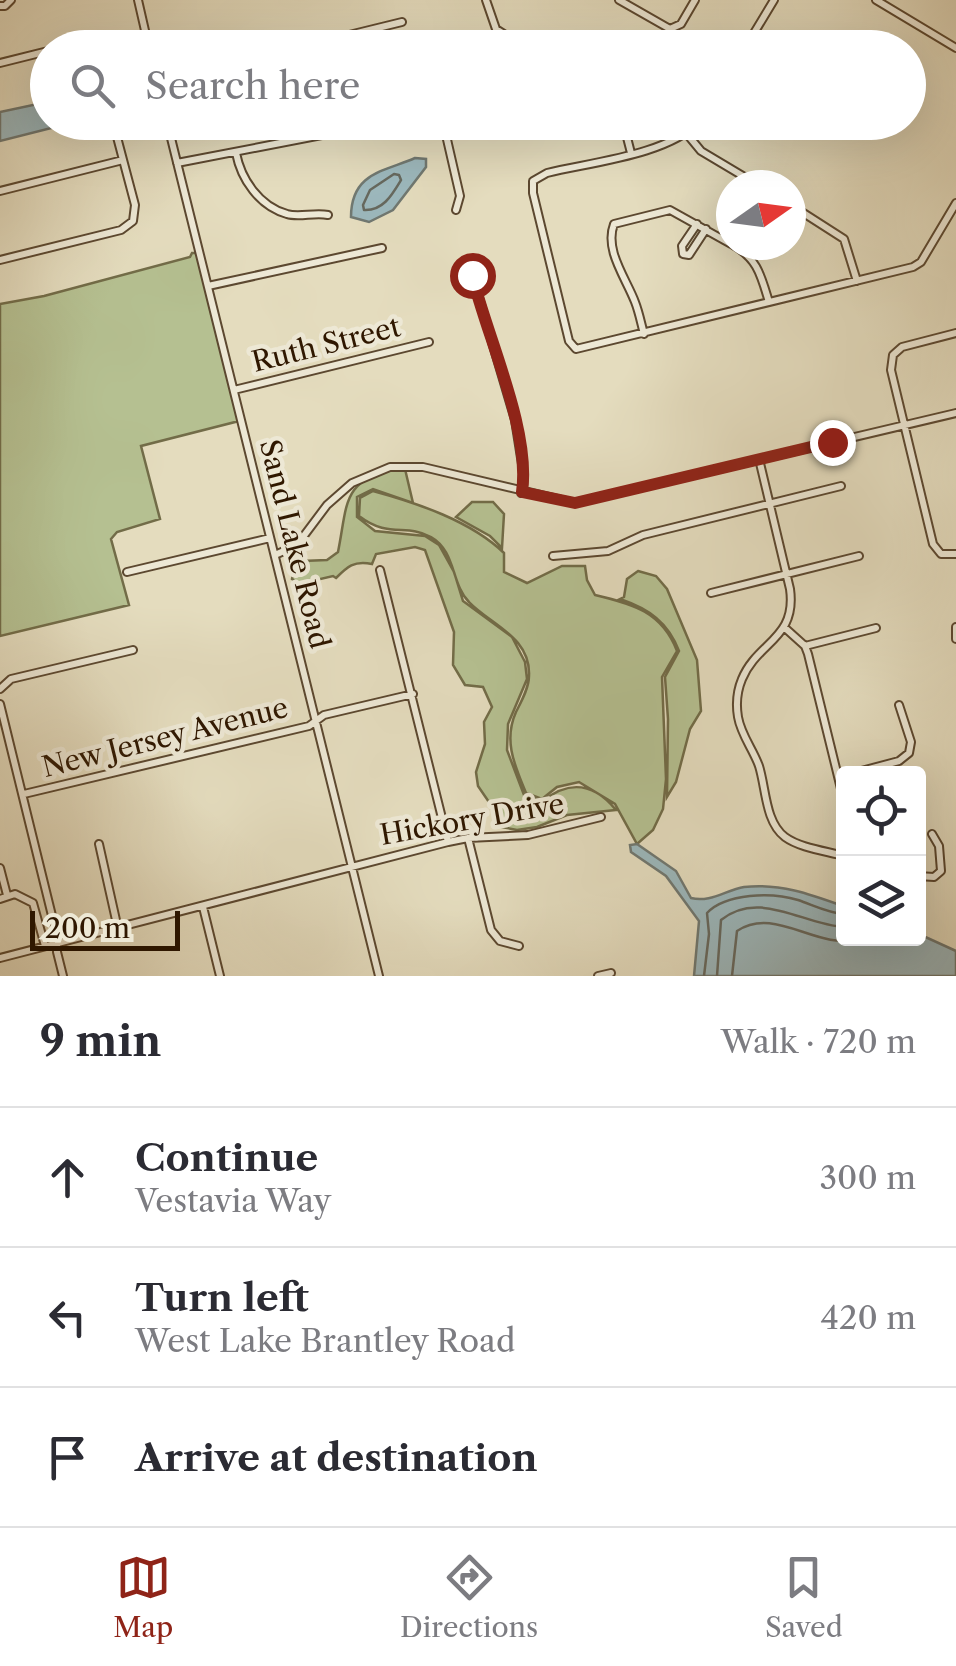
<!DOCTYPE html>
<meta charset="utf-8">
<style>
:root{--surface:#fff;--page:#f7f7f7;--text:#2b2b33;--muted:#7c7c81;--line:#e1e1e2;--accent:#8f2418}
body{margin:0;font-family:"Libre Caslon Text",serif;background:var(--page);color:var(--text)}
.controls{position:absolute;right:30px;bottom:30px;display:grid;overflow:hidden;border-radius:10px;box-shadow:0 10px 40px #0002}
.controls button{width:90px;height:90px;display:grid;place-items:center;padding:0;border:0;border-bottom:2px solid var(--line);background:var(--surface);color:var(--text);font:50px sans-serif}
.compass{position:absolute;left:716px;top:170px;width:90px;height:90px;border-radius:50%;background:var(--surface);box-shadow:0 10px 40px #0002;rotate:76deg}
.scale{position:absolute;left:30px;bottom:25px;width:150px;box-sizing:border-box;padding-left:10px;border:5px solid #2f1700;border-top:0;font-size:28px;line-height:35px;white-space:nowrap;color:#2f1700;-webkit-text-stroke:8px #ede8d5;paint-order:stroke}
.stop{position:absolute;width:30px;height:30px;margin:-22px;border:8px solid #8f2418;border-radius:50%;background:#fff}
.stop.end{background:#8f2418;border-color:#fff;box-shadow:0 2px 10px #0008}
.list{margin:0;padding:0;list-style:none}
h2{display:flex;justify-content:space-between;align-items:center;height:130px;margin:0;padding:0 40px;font-size:42px}
h2 small{font-size:32px;font-weight:400;color:var(--muted)}
.list li{display:grid;grid-template-columns:65px 1fr auto;gap:30px;align-items:center;box-sizing:border-box;height:140px;padding:0 40px;border-top:2px solid var(--line)}
.list b{display:block;font-size:38px;white-space:nowrap}
.list p{margin:0;font-size:32px;white-space:nowrap;color:var(--muted)}
.list em{font-size:32px;font-style:normal;color:var(--muted)}
.icon{flex:none;width:55px;height:55px;fill:none;stroke:currentColor;stroke-width:2;stroke-linecap:round;stroke-linejoin:round}
.map{position:relative;flex:none;width:956px;height:976px;overflow:hidden}
.search{position:absolute;background:var(--surface);box-shadow:0 10px 40px #0002;left:30px;right:30px;top:30px;height:110px;display:flex;align-items:center;gap:25px;box-sizing:border-box;padding:0 35px;border-radius:55px;color:var(--muted);font-size:38px}
.sheet{height:550px;background:var(--surface)}
nav{display:flex;justify-content:space-around;align-items:center;box-sizing:border-box;height:140px;border-top:2px solid var(--line);background:var(--surface);font-size:28px;color:var(--muted)}
nav a{display:grid;justify-items:center;gap:5px}
nav .on{color:var(--accent)}
.map>svg:first-child{display:block}
</style>
<div class="map">
<svg width="956" height="976" viewBox="0 0 956 976">
<rect width="100%" height="100%" fill="#e4dcbe"/>
<filter id="stains"><feTurbulence type="fractalNoise" baseFrequency=".002" numOctaves="4"/><feColorMatrix values="0 0 0 0 .2 0 0 0 0 .09 0 0 0 0 .02 0 0 0 .5 -.17"/></filter>
<radialGradient id="worn" r=".72"><stop offset=".6" stop-color="#630" stop-opacity="0"/><stop offset="1" stop-color="#630" stop-opacity=".3"/></radialGradient>
<path fill="#b5c091" stroke="#726c48" stroke-width="2.5" d="M192 253H197L239 421 141 446 160 519 117 532 111 539 129 605 0 636V304L44 296 190 257Z
M398 468 405 469 413 503 373 489 357 497V517L375 531 425 536 439 545 454 572 463 601 512 637 525 662 527 679 508 724 507 750 524 795 543 801C569 780 594 783 616 810L567 815 537 827 517 830 502 827 494 818 491 805 478 786 476 772 485 744 484 722 492 707 483 687 465 685 453 665 454 632 425 550 415 547 376 554 372 564C354 560 347 567 336 578L333 576 299 584 292 579 294 570 302 561 327 560 338 552C348 503 341 480 398 468Z
M373 491C417 503 471 521 504 553V572L527 583 562 566H585L587 580 595 595C633 604 662 612 677 651L662 677 666 779 663 809 653 830 637 844 615 804 579 782 557 787 542 799 526 793C515 766 503 741 516 712 521 702 529 688 529 676 531 637 491 625 469 602 451 584 456 551 431 537 406 523 389 539 359 516L360 498Z
M472 502H493L504 514 502 548 490 536 456 517Z
M638 571 656 576 667 589 697 660 701 711 690 729 676 782 667 797 668 719 665 677 679 651C668 622 649 609 620 599L624 597 627 579Z"/>
<path fill="#9cb8bd" stroke="#707871" stroke-width="2.5" d="M47 102 48 122 71 123 0 141V112Z
M415 158 426 159V167L393 210 369 222 351 217C351 172 386 171 415 158Z
M637 844 676 871 691 898C710 903 726 890 744 887 780 883 810 894 843 906L844 938H918L919 934 956 951V976H694L699 921 666 876 631 852 630 845Z"/>
<g fill="none" stroke-linecap="round" stroke-linejoin="round">
<path stroke="#66685e" stroke-width="2.5" d="M394 174 399 175 401 180C392 195 383 211 364 210L363 205 370 190Z
M704 976 709 934 707 913C726 893 772 892 798 900 813 905 828 913 844 914
M717 976 721 920C759 889 804 925 844 927
M732 976 737 931C776 905 818 952 858 938"/>
<defs>
<path id="minor" d="M138 0 149 48
M486 0 496 29 526 48
M619 0 670 29 681 24 695 0
M876 0 956 48
M0 6H5L11 0
M64 48H85
M296 48 402 22
M745 48 774 0
M0 63 48 51
M167 122 379 976
M443 122 460 196 456 210
M623 122 631 153
M699 122C667 155 592 162 547 173L533 181V193L569 341 576 349 913 267 921 262 956 203
M687 134 701 151 758 185
M236 153C241 179 259 206 287 214 299 218 314 212 328 215
M177 163 389 122
M0 191 123 160
M791 205 844 239 857 281
M697 224 682 246 683 254 689 255 706 229
M733 245C758 259 761 276 769 302
M0 260 121 230 133 221 135 205 113 122
M469 264 515 420 524 477 521 493
M208 286 382 248
M956 333 902 347 893 355 891 370 933 544 941 554H956
M644 334C641 323 639 312 635 302 626 278 604 250 614 224L670 210 731 244
M234 390 429 342
M759 459 790 589C797 639 757 642 742 679 737 691 736 705 738 717 741 735 753 749 759 766 766 788 765 822 785 837 800 848 826 851 844 856
M275 555 297 545 327 505 352 483 390 467H423L575 503 956 413
M553 556 608 551 643 535 841 486
M380 570 448 842
M127 572 270 538
M711 593 859 556
M956 627V639
M785 628 805 646 808 654 844 801
M805 646 876 628
M0 689 11 679 133 650
M0 704 57 936V952L63 976
M850 774 899 761 909 753 911 742 899 705
M24 794 309 726 324 715 413 694
M468 838 491 930 500 941 519 946
M99 844 118 929
M0 868 7 895
M918 876 934 877 941 871 939 846 932 834
M0 899 15 894 33 903 45 946
M203 907 220 976
M0 958 448 842 468 838 528 835 601 817
M598 976 611 973"/>
</defs>
<use href="#minor" stroke="#5c4830" stroke-width="10"/>
<use href="#minor" stroke="#ede8d5" stroke-width="6"/>
</g>
<g fill="none" stroke-linecap="round" stroke-linejoin="round">
<path stroke="#8f2418" stroke-width="12" d="M472 275C487 337 531 430 522 492L575 503 832 442"/>
</g>
<g text-anchor="middle" stroke-width="9" stroke-linejoin="round" paint-order="stroke">
<g font-size="28" fill="#2f1700" stroke="#ede8d5">
<text transform="translate(326 344) rotate(-14)" y="10">Ruth Street</text>
<text transform="translate(295 544) rotate(76)" y="10">Sand Lake Road</text>
<text transform="translate(165 737) rotate(-14)" y="10">New Jersey Avenue</text>
<text transform="translate(472 819) rotate(-10)" y="10">Hickory Drive</text>
</g>
</g>
<rect width="100%" height="100%" filter="url(#stains)"/>
<rect width="100%" height="100%" fill="url(#worn)"/>
</svg>
<div class="controls">
<button><svg class="icon" aria-label="locate" viewBox="0 0 24 24"><circle cx="12" cy="12" r="6"/><path d="M12 2v4M12 18v4M2 12h4M18 12h4"/></svg></button>
<button><svg class="icon" aria-label="layers" viewBox="0 0 24 24"><path d="M12 4l9 5-9 5-9-5zM3 14l9 5 9-5"/></svg></button>
</div>
<svg class="compass" viewBox="-18 -18 36 36"><path d="M0-13l5 13h-10z" fill="#e53935"/><path d="M0 13l5-13h-10z" fill="#7c7c81"/></svg>
<div class="scale">200 m</div>
<div class="stop" style="left:472px;top:275px"></div>
<div class="stop end" style="left:832px;top:442px"></div>
<div class="search"><svg class="icon" aria-label="search" viewBox="0 0 24 24"><circle cx="10" cy="10" r="6"/><path d="M15 15l6 6"/></svg>Search here</div>
</div>
<section class="sheet">
<h2>9 min<small>Walk · 720 m</small></h2>
<ul class="list">
<li><svg class="icon" aria-label="ahead" viewBox="0 0 24 24"><path d="M12 20V5M6 11l6-6 6 6"/></svg><div><b>Continue</b><p>Vestavia Way</p></div><em>300 m</em></li>
<li><svg class="icon" aria-label="left" viewBox="0 0 24 24"><path d="M17 20v-9H6M10 6l-5 5 5 5"/></svg><div><b>Turn left</b><p>West Lake Brantley Road</p></div><em>420 m</em></li>
<li><svg class="icon" aria-label="arrive" viewBox="0 0 24 24"><path d="M6 21V4h12l-3 4 3 4H6"/></svg><div><b>Arrive at destination</b></div></li>
</ul>
</section>
<nav>
<a class="on"><svg class="icon" aria-label="map" viewBox="0 0 24 24"><path d="M3 6l6-2 6 2 6-2v14l-6 2-6-2-6 2zM9 4v14M15 6v14"/></svg>Map</a>
<a><svg class="icon" aria-label="directions" viewBox="0 0 24 24"><path d="M12 3l9 9-9 9-9-9zM9 14v-3h6M13 9l2 2-2 2"/></svg>Directions</a>
<a><svg class="icon" aria-label="saved" viewBox="0 0 24 24"><path d="M7 4h10v16l-5-4-5 4z"/></svg>Saved</a>
</nav>
